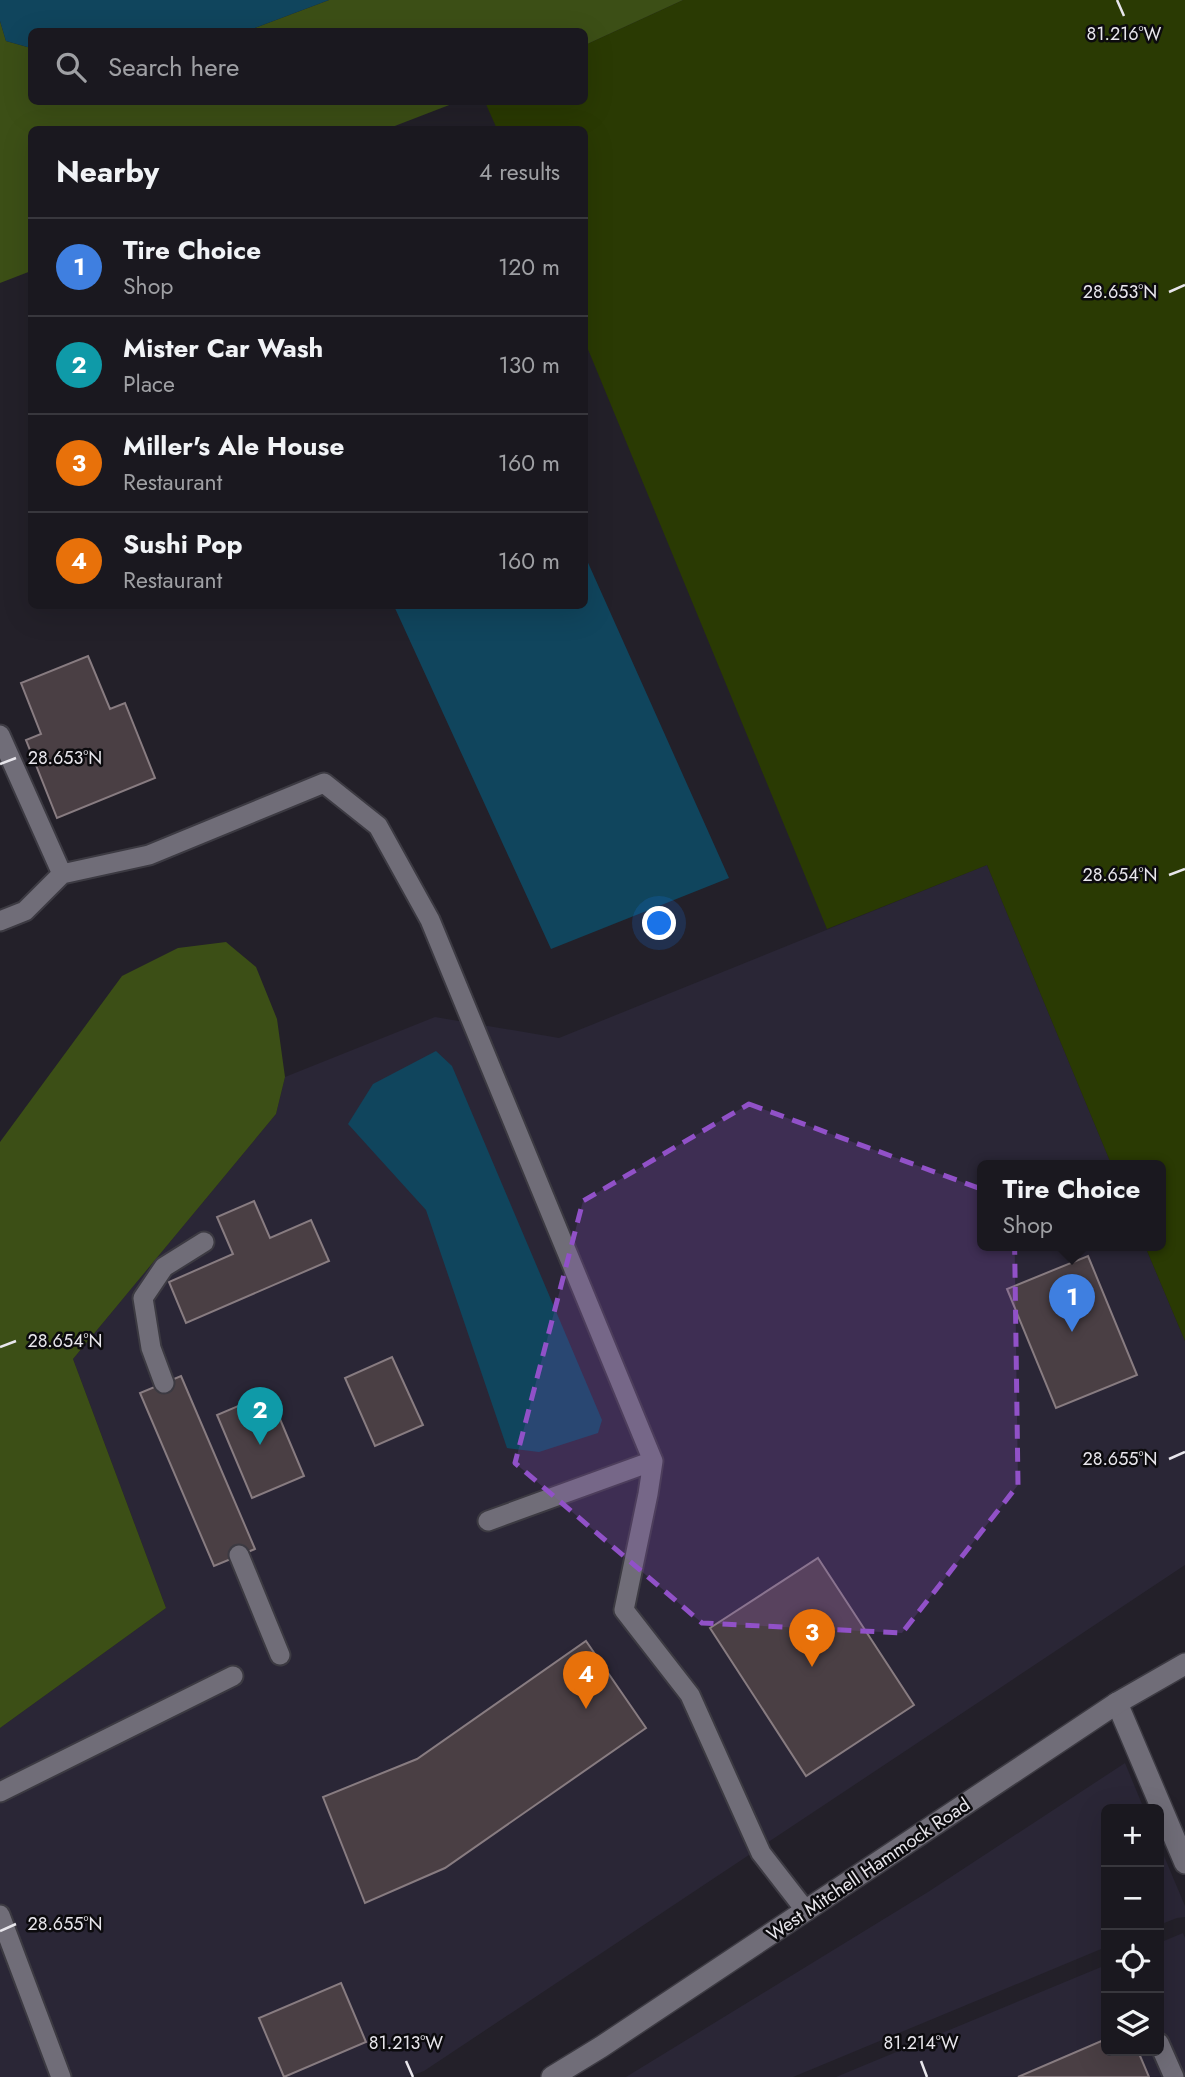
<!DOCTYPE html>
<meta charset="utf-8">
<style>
:root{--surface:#1a181f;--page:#232128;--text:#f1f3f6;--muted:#9fa0a4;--line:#38373d;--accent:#2563eb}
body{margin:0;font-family:Jost,sans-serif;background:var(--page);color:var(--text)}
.controls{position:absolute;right:21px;bottom:21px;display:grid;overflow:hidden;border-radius:10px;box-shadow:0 7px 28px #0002}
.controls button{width:63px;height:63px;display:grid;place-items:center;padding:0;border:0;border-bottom:2px solid var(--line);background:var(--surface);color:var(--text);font:35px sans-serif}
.you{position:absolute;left:660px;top:924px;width:24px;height:24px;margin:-18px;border:5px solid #fff;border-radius:50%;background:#1a73e8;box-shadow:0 0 0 10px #1a73e833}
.badge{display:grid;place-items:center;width:46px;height:46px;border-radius:50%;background:var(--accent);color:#fff;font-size:23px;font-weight:700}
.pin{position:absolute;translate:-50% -58px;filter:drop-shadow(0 2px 4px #0008)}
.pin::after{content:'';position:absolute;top:37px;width:24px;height:21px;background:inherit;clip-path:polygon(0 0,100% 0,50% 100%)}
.popup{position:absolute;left:977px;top:1160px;width:189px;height:91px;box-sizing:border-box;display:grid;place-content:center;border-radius:10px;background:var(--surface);filter:drop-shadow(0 2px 5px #0005);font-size:23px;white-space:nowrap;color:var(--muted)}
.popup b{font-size:26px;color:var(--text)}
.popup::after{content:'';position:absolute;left:50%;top:100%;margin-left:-14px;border:14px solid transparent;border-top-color:var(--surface)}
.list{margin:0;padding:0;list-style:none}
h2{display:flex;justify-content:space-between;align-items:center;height:91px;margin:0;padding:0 28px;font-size:30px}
h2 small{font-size:23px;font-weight:400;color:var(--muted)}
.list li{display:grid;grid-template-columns:46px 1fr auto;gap:21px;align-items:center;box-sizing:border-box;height:98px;padding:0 28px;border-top:2px solid var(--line)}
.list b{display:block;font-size:26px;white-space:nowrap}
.list p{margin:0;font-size:23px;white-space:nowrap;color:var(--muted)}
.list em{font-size:23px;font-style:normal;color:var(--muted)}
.icon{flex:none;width:38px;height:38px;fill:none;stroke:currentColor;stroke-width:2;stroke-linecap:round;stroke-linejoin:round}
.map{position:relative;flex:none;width:1185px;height:2077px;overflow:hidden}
.search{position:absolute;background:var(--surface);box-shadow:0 7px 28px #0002;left:28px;top:28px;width:560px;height:77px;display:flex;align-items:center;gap:18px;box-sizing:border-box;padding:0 24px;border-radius:10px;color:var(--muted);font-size:26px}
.panel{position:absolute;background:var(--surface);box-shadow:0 7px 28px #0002;left:28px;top:126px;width:560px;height:483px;border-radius:10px}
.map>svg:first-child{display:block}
</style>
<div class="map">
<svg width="1185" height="2077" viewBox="0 0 1185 2077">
<rect width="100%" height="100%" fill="#232029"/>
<path fill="#2a2636" d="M987 865 1112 1166H983V1246H1145L1185 1341V1565L424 2071 408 2077H0V1728L166 1608 73 1359 276 1114 285 1077 435 1017 559 1038Z
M1125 1763 1144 1809H1106V1947L793 2077H626L928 1892Z
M1159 1844 1185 1906V1917L1177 1918 1159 1925Z
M1183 1933 1185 1938V2077H836L1106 1965V2051H1159V1943Z"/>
<path fill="#2a3a03" d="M683 0H1185V1341L1145 1246H1161V1166H1112L987 865 827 929 585 342 584 130 497 129 485 102H584L585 45Z"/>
<path fill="#3c4f16" d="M329 0H683L585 45 584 32 247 31Z
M0 21 6 41 31 48 32 102H457L387 129 32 130 31 271 0 283Z
M226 942 256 967 277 1019 285 1077 276 1114 73 1359 166 1608 0 1728V1142L122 976 178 948Z"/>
<path fill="#10455d" d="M0 0H329L247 31 32 32 31 48 6 41 0 21Z
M585 556 729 878 551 949 394 606H584Z
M436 1051 452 1066 602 1420 598 1433 539 1452 507 1448 426 1210 348 1124 373 1084Z"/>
<path fill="#4a3f44" stroke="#887c81" stroke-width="2" d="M88 656 110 709 125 703 155 778 57 818 26 740 41 734 21 683Z
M254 1201 270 1238 311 1220 329 1261 186 1323 169 1282 233 1254 217 1217Z
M1088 1256 1137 1375 1056 1408 1007 1289Z
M392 1357 423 1425 375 1446 345 1378Z
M181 1376 255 1549 214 1566 140 1393Z
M269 1393 304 1476 252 1498 217 1415Z
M818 1558 914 1705 806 1776 710 1628Z
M586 1641 646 1728 445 1868 365 1903 323 1797 417 1759Z
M341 1983 366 2042 284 2077 259 2018Z
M1106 2039V2051H1138L1149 2077H1018Z"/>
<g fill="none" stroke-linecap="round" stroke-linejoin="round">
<defs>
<path id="lane" d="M0 735 62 874
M0 921 25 911 62 874 149 855 324 783 378 826 430 920 653 1461 648 1494 624 1610 690 1695 761 1853 806 1911
M164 1383 151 1348 143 1298 164 1267 204 1242
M488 1521 653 1461
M239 1555 280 1655
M0 1792 233 1676
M0 1915 61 2077
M1159 2043 1174 2077"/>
<path id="street" d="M1117 1703 1185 1863"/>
<path id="secondary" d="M552 2077 601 2047 1117 1703 1185 1664"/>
</defs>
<use href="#lane" stroke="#3c3a42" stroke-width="23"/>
<use href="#street" stroke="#3c3a42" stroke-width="24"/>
<use href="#secondary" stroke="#3c3a42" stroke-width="24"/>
<use href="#lane" stroke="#706d78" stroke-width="19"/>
<use href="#street" stroke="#706d78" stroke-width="21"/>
<use href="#secondary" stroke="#706d78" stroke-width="21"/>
</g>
<path fill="#9151c8" fill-opacity="0.2" stroke="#9151c8" stroke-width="5" stroke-dasharray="14 9" stroke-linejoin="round" d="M749 1104 1014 1201 1018 1485 902 1633 702 1623 515 1463 583 1201Z"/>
<path fill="none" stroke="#e8e6ec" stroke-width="2.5" d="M1117 0 1124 16M1169 292 1185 285M0 764 16 758M1169 875 1185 869M0 1347 16 1341M1169 1459 1185 1452M0 1931 16 1924M406 2061 413 2077M921 2061 927 2077"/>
<g text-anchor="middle" stroke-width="5" stroke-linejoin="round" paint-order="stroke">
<g font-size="19" fill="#e8e6ec" stroke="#0c0b0e">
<text transform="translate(868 1869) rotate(-34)" y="7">West Mitchell Hammock Road</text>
</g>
</g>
<g font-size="18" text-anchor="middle" fill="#e8e6ec" stroke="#0c0b0e" stroke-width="5" stroke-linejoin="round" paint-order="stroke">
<text x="1124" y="40">81.216°W</text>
<text x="1120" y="298">28.653°N</text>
<text x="65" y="764">28.653°N</text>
<text x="1120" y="881">28.654°N</text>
<text x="65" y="1347">28.654°N</text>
<text x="1120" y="1465">28.655°N</text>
<text x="65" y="1930">28.655°N</text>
<text x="406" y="2049">81.213°W</text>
<text x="921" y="2049">81.214°W</text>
</g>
</svg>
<div class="controls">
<button>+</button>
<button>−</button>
<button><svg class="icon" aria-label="locate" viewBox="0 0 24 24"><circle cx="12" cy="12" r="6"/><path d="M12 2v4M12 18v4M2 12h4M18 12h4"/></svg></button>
<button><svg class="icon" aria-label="layers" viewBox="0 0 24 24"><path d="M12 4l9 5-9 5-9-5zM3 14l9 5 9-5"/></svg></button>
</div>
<div class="you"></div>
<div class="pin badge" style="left:1072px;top:1332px;background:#3f7fe0">1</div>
<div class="popup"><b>Tire Choice</b>Shop</div>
<div class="pin badge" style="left:260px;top:1445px;background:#0f9aa8">2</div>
<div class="pin badge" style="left:812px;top:1667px;background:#e8710a">3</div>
<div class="pin badge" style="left:586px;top:1709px;background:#e8710a">4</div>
<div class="search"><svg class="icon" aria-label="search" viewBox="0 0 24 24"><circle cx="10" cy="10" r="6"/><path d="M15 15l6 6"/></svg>Search here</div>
<section class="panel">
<h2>Nearby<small>4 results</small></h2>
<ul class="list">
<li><span class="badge" style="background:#3f7fe0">1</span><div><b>Tire Choice</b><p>Shop</p></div><em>120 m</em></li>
<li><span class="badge" style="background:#0f9aa8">2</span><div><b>Mister Car Wash</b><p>Place</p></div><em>130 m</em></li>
<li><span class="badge" style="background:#e8710a">3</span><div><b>Miller's Ale House</b><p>Restaurant</p></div><em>160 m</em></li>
<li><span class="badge" style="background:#e8710a">4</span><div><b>Sushi Pop</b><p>Restaurant</p></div><em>160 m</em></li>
</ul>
</section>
</div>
